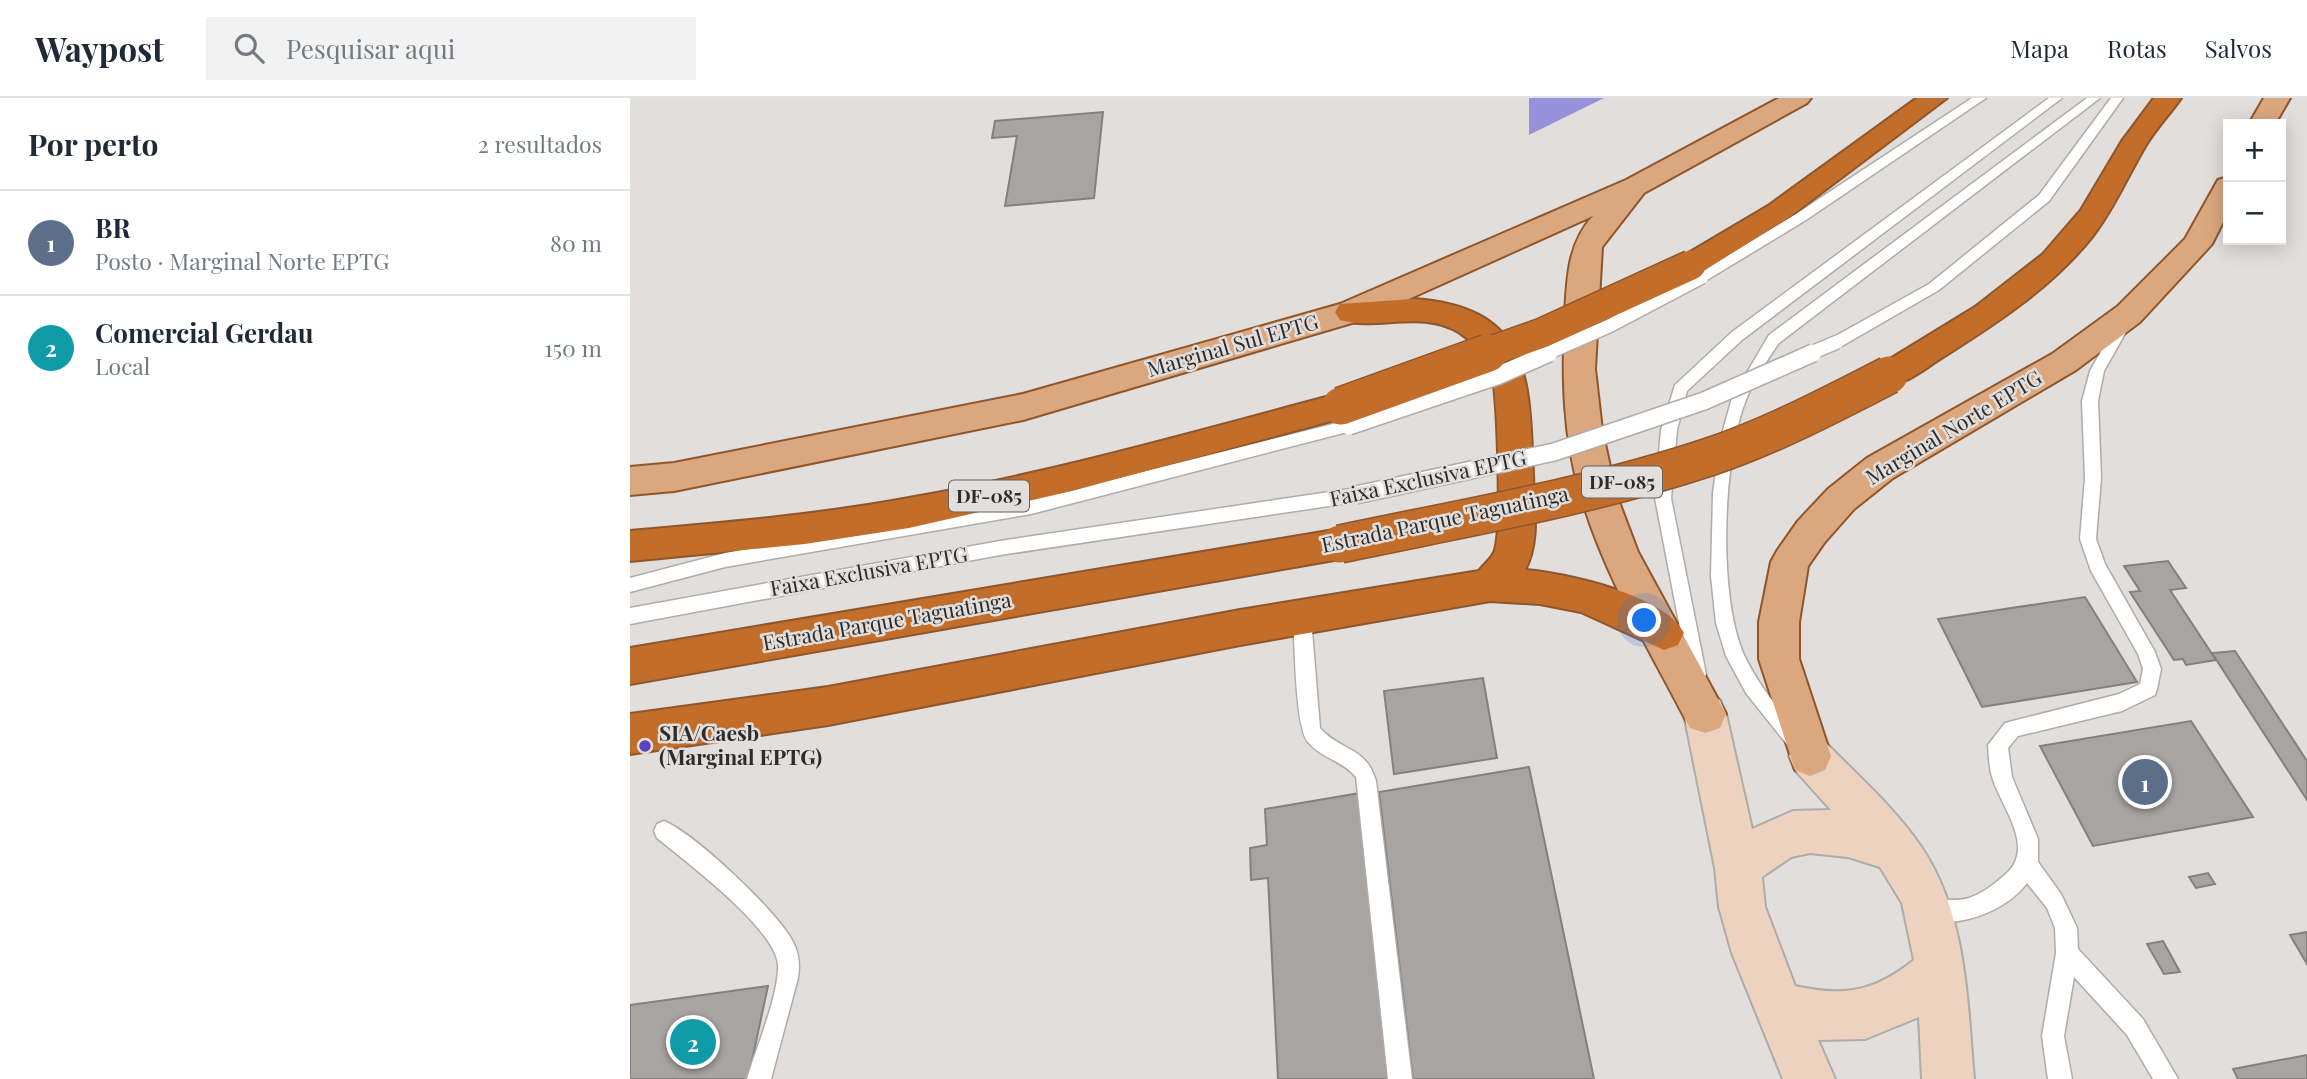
<!DOCTYPE html>
<html lang="pt">
<meta charset="utf-8">
<style>
:root{--surface:#fff;--page:#f2f2f3;--text:#1f2937;--muted:#747a83;--line:#e0e1e3;--accent:#5944bc}
body{margin:0;font-family:"Playfair Display",serif;background:var(--page);color:var(--text)}
.controls{position:absolute;right:21px;top:21px;display:grid;overflow:hidden;border-radius:0px;box-shadow:0 4px 18px #0003}
.controls button{width:63px;height:63px;display:grid;place-items:center;padding:0;border:0;border-bottom:2px solid var(--line);background:var(--surface);color:var(--text);font:35px sans-serif}
.you{position:absolute;left:1015px;top:523px;width:24px;height:24px;margin:-18px;border:5px solid #fff;border-radius:50%;background:#1a73e8;box-shadow:0 0 0 10px #1a73e833}
.badge{display:grid;place-items:center;width:46px;height:46px;border-radius:50%;background:var(--accent);color:#fff;font-size:23px;font-weight:700}
.pin{position:absolute;translate:-50% -50%;border:4px solid #fff;box-shadow:0 2px 7px #0006}
.list{margin:0;padding:0;list-style:none}
h2{display:flex;justify-content:space-between;align-items:center;height:91px;margin:0;padding:0 28px;font-size:30px}
h2 small{font-size:23px;font-weight:400;color:var(--muted)}
.list li{display:grid;grid-template-columns:46px 1fr auto;gap:21px;align-items:center;box-sizing:border-box;height:105px;padding:0 28px;border-top:2px solid var(--line)}
.list b{display:block;font-size:26px;white-space:nowrap}
.list p{margin:0;font-size:23px;white-space:nowrap;color:var(--muted)}
.list em{font-size:23px;font-style:normal;color:var(--muted)}
.icon{flex:none;width:38px;height:38px;fill:none;stroke:currentColor;stroke-width:2;stroke-linecap:round;stroke-linejoin:round}
.map{position:relative;flex:none;width:1677px;height:981px;overflow:hidden}
header{display:flex;align-items:center;gap:42px;box-sizing:border-box;height:98px;padding:0 35px;background:var(--surface);border-bottom:2px solid var(--line)}
header strong{font-size:33px}
nav{display:flex;gap:38px;margin-inline-start:auto;font-size:24px}
.search{width:490px;height:63px;background:var(--page);display:flex;align-items:center;gap:18px;box-sizing:border-box;padding:0 24px;border-radius:0px;color:var(--muted);font-size:26px}
main{display:flex}
aside{flex:1;background:var(--surface)}
.map>svg:first-child{display:block}
</style>
<header>
<strong>Waypost</strong>
<div class="search"><svg class="icon" aria-label="search" viewBox="0 0 24 24"><circle cx="10" cy="10" r="6"/><path d="M15 15l6 6"/></svg>Pesquisar aqui</div>
<nav><a>Mapa</a><a>Rotas</a><a>Salvos</a></nav>
</header>
<main>
<aside>
<h2>Por perto<small>2 resultados</small></h2>
<ul class="list">
<li><span class="badge" style="background:#5c6f8a">1</span><div><b>BR</b><p>Posto · Marginal Norte EPTG</p></div><em>80 m</em></li>
<li><span class="badge" style="background:#0f9aa8">2</span><div><b>Comercial Gerdau</b><p>Local</p></div><em>150 m</em></li>
</ul>
</aside>
<div class="map">
<svg width="1677" height="981" viewBox="0 0 1677 981">
<rect width="100%" height="100%" fill="#e1dedc"/>
<path fill="#9592d9" d="M899 0H974L899 37Z"/>
<path fill="#a7a4a2" stroke="#83807f" stroke-width="2" d="M473 14 464 100 375 108 387 38 362 40 365 23Z
M1538 463 1556 490 1540 492 1586 562 1556 567 1553 561 1544 562 1500 494 1510 493 1494 468Z
M1455 499 1507 584 1352 609 1308 521Z
M1605 553 1677 663V702L1582 555Z
M853 580 867 660 764 676 754 593Z
M1561 623 1623 719 1463 748 1410 648Z
M899 669 964 981H783L749 694Z
M730 695 758 981H648L638 780 621 782 620 750 637 747 635 711Z
M1578 775 1585 786 1566 790 1559 779Z
M1677 834V866L1660 837Z
M1533 843 1550 874 1534 876 1517 846Z
M138 888 118 981H0V907Z
M1677 957V981H1608L1603 971Z"/>
<g fill="none" stroke-linecap="round" stroke-linejoin="round">
<defs>
<path id="lane" d="M1342 0H1356L1176 122 1077 182H1067V176L1166 116Z
M1419 0H1432L1112 242 1057 293 1047 332 1041 400 1076 576 1074 582 1067 584 1060 582 1025 400 1031 332 1045 287 1102 234Z
M1457 0H1470L1149 245C1135 265 1121 286 1113 310 1093 370 1088 498 1114 557 1124 578 1137 597 1152 614 1160 624 1171 632 1176 643L1173 649 1166 652 1159 649 1116 595 1096 558 1086 525 1081 478 1083 395 1090 343 1102 300 1139 237Z
M1481 0H1493L1419 103 1309 192 1212 248H1202V240L1299 186 1409 97Z
M1494 220 1501 225 1474 273 1468 303 1471 380 1466 441 1475 466 1525 554 1531 571 1527 591 1525 597 1492 613 1388 638 1378 650 1382 679 1408 741V764L1431 796 1447 830 1448 851 1513 921 1548 981H1523L1497 937 1444 879 1434 938 1442 981H1418L1412 938 1426 855 1425 830 1417 810 1397 785C1377 813 1325 833 1291 820L1288 812 1291 804C1306 798 1323 805 1339 800 1351 796 1362 788 1371 780 1409 753 1373 713 1362 679 1359 669 1359 658 1358 647L1375 625 1489 596 1510 586 1513 571 1508 556 1461 473 1450 441 1455 380 1452 303 1460 273 1489 221Z
M719 322 725 324 727 328 725 332 401 416 95 469 0 494V480L95 455 401 402Z
M726 390 734 397 726 404 370 457 0 526V510L370 443Z
M672 512 678 515 681 520 690 630C710 653 736 648 746 683L782 981H758L726 679C713 663 691 660 678 644 665 629 665 544 663 520L666 515Z
M34 723C65 736 147 813 163 844 169 855 170 867 168 880L141 981H117C126 950 149 897 148 867 146 831 55 763 27 740L24 733 27 726Z"/>
<path id="secondary" d="M1075 597 1090 602 1096 616 1122 731 1163 713 1201 712 1165 672 1159 658 1165 644 1180 638 1195 644C1228 678 1265 710 1292 750 1337 818 1337 903 1344 981H1292L1289 919 1235 941 1188 942 1205 981H1153L1102 855 1089 809 1085 770 1054 616 1060 602ZM1180 755 1218 759 1250 769 1272 805 1284 862C1244 894 1214 899 1165 888L1135 809 1132 779 1161 759Z"/>
<path id="primary" d="M1149 0H1181L1177 5 1014 95 972 149 965 271 972 332 986 396 1008 454 1096 616 1090 630 1075 635 1060 630C1021 554 975 480 951 398 933 340 932 278 935 218 937 182 937 146 963 118L732 222 393 322 44 393 0 397V369L44 365 393 296 710 206 996 82Z
M1634 0H1660L1645 26H1619Z
M1598 79V114L1582 146 1510 224 1446 272 1263 380 1224 411 1194 445 1178 468 1169 524V561L1201 658 1195 672 1180 678 1165 672 1129 561V524L1141 464 1147 453 1168 423 1198 391 1237 360 1422 256 1488 208 1555 141 1588 82Z"/>
<path id="highway" d="M1287 0H1317L1158 120 1072 174 1061 177 1050 174 1046 167 1050 160 1138 108Z
M1524 0H1551C1540 16 1526 30 1516 47 1498 77 1484 111 1462 139 1422 189 1367 225 1313 259 1293 271 1271 293 1247 285L1243 277 1247 269 1345 209 1413 156 1451 112 1492 43Z
M783 201C902 209 899 281 903 377 904 408 910 444 895 472 934 475 1036 497 1054 535L1048 547 1034 552 951 514 910 506 860 503 610 547 198 627 0 656V616L198 589 610 512 849 473C854 466 863 460 865 452 872 429 868 295 861 271 857 257 842 243 830 235 792 211 749 233 710 222L705 214 710 206Z
M711 295 723 299 728 308 723 317 442 393 279 430 175 446 0 463V433C93 425 187 417 279 400 425 374 568 333 711 295Z
M710 431 723 435 729 446 723 457 710 461 0 586V550Z"/>
</defs>
<use href="#lane" stroke="#aeaba9" stroke-width="3"/>
<use href="#secondary" stroke="#aeaba9" stroke-width="4"/>
<use href="#primary" stroke="#8e562b" stroke-width="4"/>
<use href="#highway" stroke="#8e562b" stroke-width="4"/>
<use href="#lane" fill="#fff" fill-rule="evenodd"/>
<use href="#secondary" fill="#edd3bf" fill-rule="evenodd"/>
<use href="#primary" fill="#dba77f" fill-rule="evenodd"/>
<use href="#highway" fill="#c36d2a" fill-rule="evenodd"/>
<defs>
<path id="lane-bridge-far1" d="M915 256 979 228 1072 179
M1179 256 1207 244"/>
<path id="lane-bridge" d="M719 328 867 278 919 255
M726 397 924 354 1074 303 1183 255"/>
<path id="highway-bridge-far1" d="M853 256 912 235 1061 167"/>
<path id="highway-bridge" d="M711 308 858 255
M710 446C833 420 959 399 1079 359 1142 338 1200 307 1259 277"/>
</defs>
<use href="#lane-bridge-far1" stroke="#aeaba9" stroke-width="16" stroke-linecap="butt"/>
<use href="#lane-bridge" stroke="#aeaba9" stroke-width="20" stroke-linecap="butt"/>
<use href="#highway-bridge-far1" stroke="#8e562b" stroke-width="32" stroke-linecap="butt"/>
<use href="#highway-bridge" stroke="#8e562b" stroke-width="40" stroke-linecap="butt"/>
<use href="#lane-bridge-far1" stroke="#fff" stroke-width="13"/>
<use href="#lane-bridge" stroke="#fff" stroke-width="17"/>
<use href="#highway-bridge-far1" stroke="#c36d2a" stroke-width="29"/>
<use href="#highway-bridge" stroke="#c36d2a" stroke-width="37"/>
</g>
<circle fill="#5944bc" stroke="#e1dedc" stroke-width="2.5" cx="15" cy="648" r="7"/>
<g text-anchor="middle" stroke-width="5" stroke-linejoin="round" paint-order="stroke">
<g fill="#e1dedc" stroke="#636161" stroke-width="2">
<rect x="952" y="368.5" width="80" height="31" rx="5"/>
<rect x="319" y="382.5" width="80" height="31" rx="5"/>
</g>
<g font-size="19" font-weight="bold" fill="#2d2c2c">
<text x="992" y="391">DF-085</text>
<text x="359" y="405">DF-085</text>
</g>
<g font-size="21" fill="#2d2c2c" stroke="#e1dedc">
<text transform="translate(603 248) rotate(-16)" y="7">Marginal Sul EPTG</text>
<text transform="translate(1324 330) rotate(-31)" y="7">Marginal Norte EPTG</text>
<text transform="translate(798 381) rotate(-12)" y="7">Faixa Exclusiva EPTG</text>
<text transform="translate(815 422) rotate(-12)" y="7">Estrada Parque Taguatinga</text>
<text transform="translate(239 474) rotate(-10)" y="7">Faixa Exclusiva EPTG</text>
<text transform="translate(257 524) rotate(-10)" y="7">Estrada Parque Taguatinga</text>
</g>
<g font-size="21" font-weight="bold" fill="#2d2c2c" stroke="#e1dedc" text-anchor="start">
<text x="29" y="643">SIA/Caesb<tspan x="29" dy="24">(Marginal EPTG)</tspan></text>
</g>
</g>
</svg>
<div class="controls">
<button>+</button>
<button>−</button>
</div>
<div class="you"></div>
<div class="pin badge" style="left:1515px;top:684px;background:#5c6f8a">1</div>
<div class="pin badge" style="left:63px;top:944px;background:#0f9aa8">2</div>
</div>
</main>
